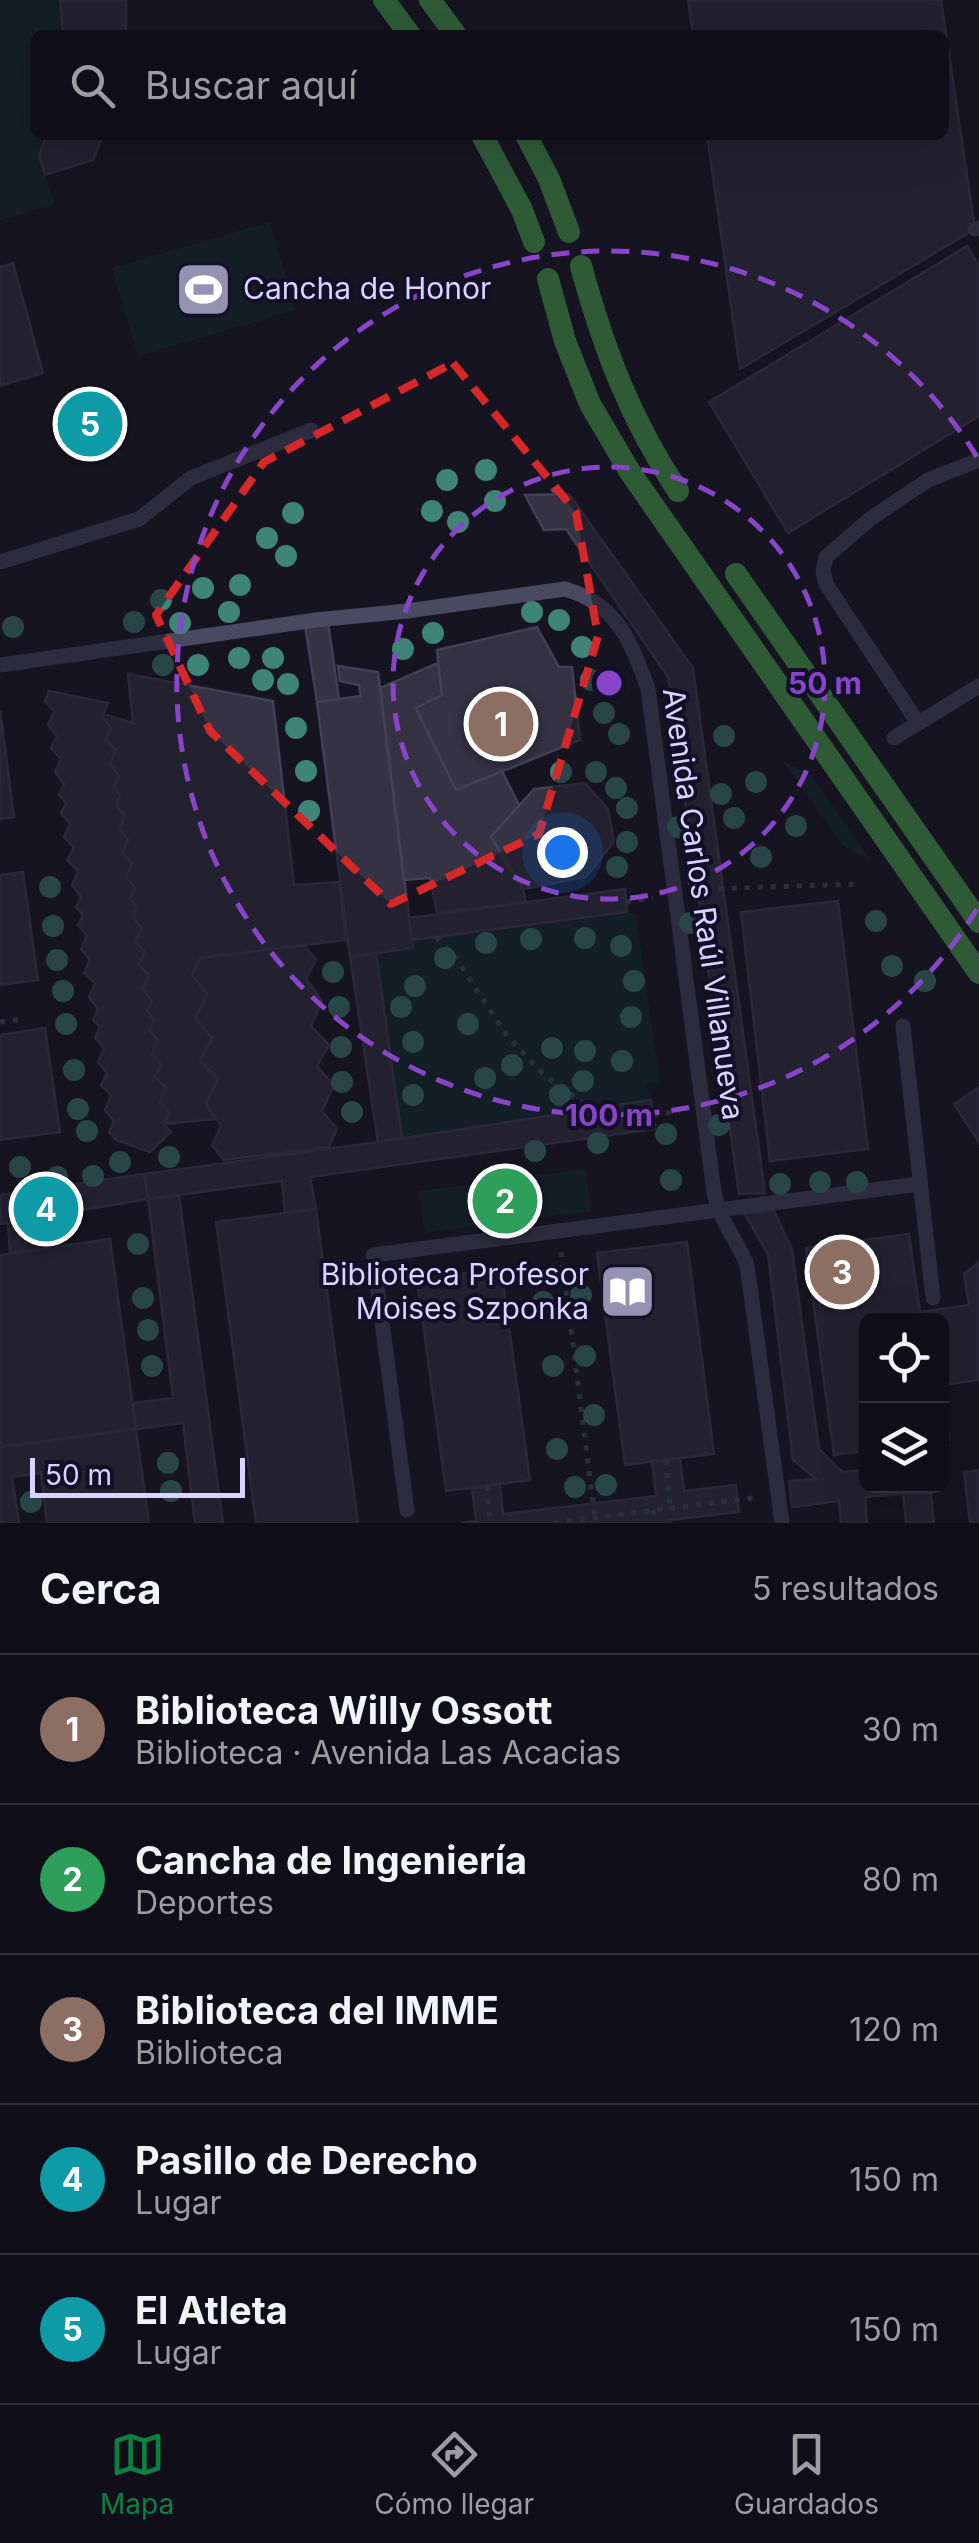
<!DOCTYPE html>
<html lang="es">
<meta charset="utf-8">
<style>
:root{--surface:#100f19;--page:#191822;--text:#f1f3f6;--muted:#9c9ca2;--line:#302f38;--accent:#0b8043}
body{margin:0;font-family:Inter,sans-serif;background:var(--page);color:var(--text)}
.controls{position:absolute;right:30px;bottom:30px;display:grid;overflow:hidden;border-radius:15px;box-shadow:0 10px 40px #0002}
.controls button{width:90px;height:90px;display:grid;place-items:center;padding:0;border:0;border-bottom:2px solid var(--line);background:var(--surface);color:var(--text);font:50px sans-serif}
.scale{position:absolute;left:30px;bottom:25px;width:215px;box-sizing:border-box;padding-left:10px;border:5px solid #d9d4ff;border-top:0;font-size:28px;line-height:35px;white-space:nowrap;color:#d9d4ff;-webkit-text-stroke:8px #130f26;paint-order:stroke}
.you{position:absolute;left:562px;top:852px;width:35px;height:35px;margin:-25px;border:8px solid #fff;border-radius:50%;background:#1a73e8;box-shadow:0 0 0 15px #1a73e833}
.badge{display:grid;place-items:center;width:65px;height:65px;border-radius:50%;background:var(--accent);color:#fff;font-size:32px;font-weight:700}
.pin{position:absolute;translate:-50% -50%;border:5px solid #fff;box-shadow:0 2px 10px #0006}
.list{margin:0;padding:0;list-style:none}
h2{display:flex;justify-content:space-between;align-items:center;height:130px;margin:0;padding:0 40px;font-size:42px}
h2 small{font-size:32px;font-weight:400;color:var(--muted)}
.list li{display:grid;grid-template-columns:65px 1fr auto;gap:30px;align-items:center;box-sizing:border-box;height:150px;padding:0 40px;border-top:2px solid var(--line)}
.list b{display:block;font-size:38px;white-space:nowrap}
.list p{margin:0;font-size:32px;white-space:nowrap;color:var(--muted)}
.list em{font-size:32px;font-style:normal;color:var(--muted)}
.icon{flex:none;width:55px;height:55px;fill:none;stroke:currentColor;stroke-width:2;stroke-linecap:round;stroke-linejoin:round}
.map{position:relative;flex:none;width:979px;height:1523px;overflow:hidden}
.search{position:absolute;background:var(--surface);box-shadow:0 10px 40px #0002;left:30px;right:30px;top:30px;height:110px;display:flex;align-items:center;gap:25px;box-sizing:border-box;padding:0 35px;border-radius:15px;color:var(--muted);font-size:38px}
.sheet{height:880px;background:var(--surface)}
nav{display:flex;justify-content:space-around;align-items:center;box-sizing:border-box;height:140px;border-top:2px solid var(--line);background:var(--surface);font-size:28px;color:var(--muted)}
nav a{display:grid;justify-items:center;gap:5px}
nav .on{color:var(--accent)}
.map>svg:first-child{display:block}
</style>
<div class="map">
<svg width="979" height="1523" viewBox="0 0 979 1523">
<rect width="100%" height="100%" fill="#161421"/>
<path fill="#132c2d" d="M0 0H126L127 3 126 35H35V135H103L93 160 45 175 54 204 0 220Z
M270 222 295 310 138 356 112 268Z
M783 761 811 775 872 862 842 844Z
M627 912 636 915 660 1082 646 1085 651 1100 402 1137 376 953 413 948 412 940Z
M586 1169 591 1211 425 1233 419 1191Z"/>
<path fill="#343243" stroke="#433f54" stroke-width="2.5" d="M60 0H126V35H63Z
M688 0H941L975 229 740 369 707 135H944V35H693Z
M47 135H103L93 160 45 175 39 155Z
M967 246 979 266V416L788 533 709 402Z
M13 263 43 373 0 386V267Z
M13 263 43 373 0 386V267Z
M569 494 693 668 765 1193 739 1194 668 677 566 529 544 530 525 495Z
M328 622 339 699 317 702 305 625Z
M537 627 559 667H572L580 740 456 790 416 708 442 695 437 650Z
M438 663 442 695 416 708 456 790 502 771 519 805 491 837 523 889 526 902 437 913 430 878 404 880 380 688Z
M338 666 378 672 413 948 350 957 317 702 361 696 359 685 340 681Z
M128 674 273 701 294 885 339 882 346 940 200 958 192 975 207 994 195 1018 212 1038 200 1060 218 1079 206 1104 216 1119 164 1124 169 1113 160 1102 166 1087 155 1077 161 1065 152 1054 158 1040 149 1030 154 1020 147 1011 152 1001 143 989 149 975 139 965 145 952 135 942 142 928 133 917 137 907 130 899 135 888 126 877 132 863 122 853 128 840 119 829 125 816 116 806 120 795 114 787 119 776 110 764 116 750 105 740 111 728 102 717 103 714 133 723Z
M49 691 108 703 102 717 111 728 105 740 116 750 110 764 119 776 114 787 120 795 116 806 125 816 119 829 128 840 122 853 132 863 126 877 135 888 130 899 137 907 133 917 142 928 135 942 145 952 139 965 149 975 143 989 152 1001 147 1011 154 1020 149 1030 158 1040 152 1054 161 1065 155 1077 166 1087 160 1102 169 1113 164 1124 171 1132 150 1152 116 1140 109 1132 114 1121 105 1110 111 1095 101 1085 107 1073 98 1062 104 1048 95 1038 100 1027 93 1020 98 1009 89 997 95 983 84 973 90 960 81 949 87 936 78 925 83 915 76 907 81 897 72 885 78 871 67 860 74 848 64 837 70 824 61 813 66 803 59 795 64 784 55 772 61 759 51 748 57 736 48 725 54 711 45 701Z
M0 710 14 817 0 819Z
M585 783 608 809 614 842 586 877 523 889 491 837 534 789Z
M23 872 38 980 0 985V875Z
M625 889 627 912 412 940 409 918Z
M838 901 868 1149 770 1161 741 912Z
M304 945 316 960 306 979 322 1001 311 1026 329 1045 317 1066 334 1086 322 1111 337 1129 329 1147 224 1160 212 1145 221 1126 206 1104 218 1079 200 1060 212 1038 195 1018 207 994 192 975 200 958Z
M376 953 402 1137 378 1142 350 957Z
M45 1028 60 1132 0 1140V1035Z
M979 1087V1143L954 1104Z
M651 1100 655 1129 310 1177 316 1209 285 1213 282 1181 148 1199 144 1174 378 1142Z
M144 1174 148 1199 36 1218 39 1249 10 1253 8 1223 0 1224V1195Z
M179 1195 223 1523H195L183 1423 136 1429 133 1403 173 1398 148 1199Z
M316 1209 358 1523H256L216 1222Z
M774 1211 792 1249 819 1449 842 1472 866 1470V1486H930L934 1523H906L903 1494 865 1497 867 1523H841L839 1501 792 1507 789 1481 816 1479 793 1460 768 1254 744 1213Z
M909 1234 920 1312 969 1305 964 1274 979 1262V1380L942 1385 949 1440 942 1441V1320H866V1451L834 1455 806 1248Z
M110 1239 136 1429 0 1447V1255Z
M687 1242 714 1454 625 1465 597 1253Z
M501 1268 530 1480 446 1491 417 1280Z
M136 1429 149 1523H47L41 1473 12 1477 19 1523H0V1447Z
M680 1458 684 1491 736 1485 739 1512 670 1520 671 1523H461L476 1521 472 1488 500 1484 503 1514 656 1496 652 1461Z
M979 1470V1523H970L964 1472Z"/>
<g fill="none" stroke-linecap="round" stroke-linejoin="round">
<path stroke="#44505f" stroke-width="5" stroke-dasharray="5 8" stroke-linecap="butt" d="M552 488 556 494
M693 892 710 889 856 884
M626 902 653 898
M436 937 456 958 507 1036 545 1076 608 1121
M0 1022 23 1019
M653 1115 680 1111
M561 1252 595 1517
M666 1460 670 1507
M487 1486 490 1523
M653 1510 655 1523
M554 1523 760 1497"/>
<path stroke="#4a4962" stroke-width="15" d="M975 229 979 228
M0 562 139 519 191 478 311 430
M0 665 316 620 407 611 565 589C617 604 631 641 648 689L714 1192C719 1221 737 1239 747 1265L782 1523
M918 723 826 584 823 571 826 557 870 519 928 480 979 460
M894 738 979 686
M903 1026 933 1298
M407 1510 373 1255 919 1184"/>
<path stroke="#4caf50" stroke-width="22" d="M384 0 410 35
M430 0 456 35
M482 135 522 210 534 242
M526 135 549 179 569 232
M581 266C603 347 631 421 678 491
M548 279 565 341 590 404 630 472 979 973
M736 574 979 922"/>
</g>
<g fill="#3e8478">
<circle cx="486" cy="470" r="11"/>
<circle cx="447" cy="480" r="11"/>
<circle cx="495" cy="501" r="11"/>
<circle cx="432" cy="511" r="11"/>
<circle cx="293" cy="513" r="11"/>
<circle cx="458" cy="522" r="11"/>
<circle cx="267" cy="538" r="11"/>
<circle cx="286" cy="556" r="11"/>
<circle cx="240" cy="585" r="11"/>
<circle cx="203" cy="588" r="11"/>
<circle cx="161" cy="600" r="11"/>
<circle cx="229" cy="612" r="11"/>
<circle cx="532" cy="612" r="11"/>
<circle cx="559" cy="620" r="11"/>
<circle cx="134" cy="622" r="11"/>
<circle cx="180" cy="623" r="11"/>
<circle cx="13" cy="627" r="11"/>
<circle cx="433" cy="633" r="11"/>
<circle cx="582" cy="647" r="11"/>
<circle cx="403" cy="649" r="11"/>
<circle cx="239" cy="658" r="11"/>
<circle cx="273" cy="658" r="11"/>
<circle cx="163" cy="665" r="11"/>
<circle cx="198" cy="665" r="11"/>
<circle cx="263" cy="680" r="11"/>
<circle cx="591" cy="680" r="11"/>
<circle cx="288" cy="684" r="11"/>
<circle cx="604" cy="713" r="11"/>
<circle cx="296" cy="728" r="11"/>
<circle cx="619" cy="734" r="11"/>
<circle cx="724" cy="736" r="11"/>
<circle cx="306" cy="771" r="11"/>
<circle cx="561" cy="772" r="11"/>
<circle cx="596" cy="772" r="11"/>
<circle cx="756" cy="782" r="11"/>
<circle cx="616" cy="788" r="11"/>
<circle cx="721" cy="794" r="11"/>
<circle cx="627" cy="808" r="11"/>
<circle cx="309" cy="811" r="11"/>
<circle cx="734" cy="818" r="11"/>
<circle cx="796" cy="826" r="11"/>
<circle cx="678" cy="827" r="11"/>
<circle cx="627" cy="842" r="11"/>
<circle cx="761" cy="857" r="11"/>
<circle cx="617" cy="867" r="11"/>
<circle cx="50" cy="887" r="11"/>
<circle cx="876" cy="921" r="11"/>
<circle cx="690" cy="923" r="11"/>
<circle cx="53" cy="926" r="11"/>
<circle cx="585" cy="938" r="11"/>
<circle cx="531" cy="939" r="11"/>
<circle cx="486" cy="943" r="11"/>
<circle cx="621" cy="946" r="11"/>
<circle cx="445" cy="958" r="11"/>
<circle cx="57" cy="960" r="11"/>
<circle cx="892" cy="966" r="11"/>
<circle cx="333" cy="972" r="11"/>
<circle cx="634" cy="981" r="11"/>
<circle cx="925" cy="981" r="11"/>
<circle cx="415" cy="986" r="11"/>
<circle cx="63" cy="991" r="11"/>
<circle cx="339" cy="1007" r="11"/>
<circle cx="401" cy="1007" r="11"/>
<circle cx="631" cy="1017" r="11"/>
<circle cx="66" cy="1024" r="11"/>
<circle cx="468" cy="1024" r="11"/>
<circle cx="413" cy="1042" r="11"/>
<circle cx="341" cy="1047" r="11"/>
<circle cx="552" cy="1048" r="11"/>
<circle cx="585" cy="1051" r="11"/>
<circle cx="622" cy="1061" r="11"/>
<circle cx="512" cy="1065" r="11"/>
<circle cx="74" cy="1070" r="11"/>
<circle cx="485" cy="1078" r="11"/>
<circle cx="583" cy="1081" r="11"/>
<circle cx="342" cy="1082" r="11"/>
<circle cx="413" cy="1095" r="11"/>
<circle cx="560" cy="1095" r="11"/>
<circle cx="78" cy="1109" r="11"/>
<circle cx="352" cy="1112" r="11"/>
<circle cx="719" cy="1125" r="11"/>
<circle cx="87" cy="1131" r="11"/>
<circle cx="666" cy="1134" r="11"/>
<circle cx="598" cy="1143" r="11"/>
<circle cx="535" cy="1151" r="11"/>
<circle cx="169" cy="1157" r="11"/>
<circle cx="120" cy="1162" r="11"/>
<circle cx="20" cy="1167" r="11"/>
<circle cx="93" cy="1176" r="11"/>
<circle cx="57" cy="1177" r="11"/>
<circle cx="671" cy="1180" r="11"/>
<circle cx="820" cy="1182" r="11"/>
<circle cx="857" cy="1182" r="11"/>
<circle cx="780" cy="1184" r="11"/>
<circle cx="138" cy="1244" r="11"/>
<circle cx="581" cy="1295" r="11"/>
<circle cx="143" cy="1298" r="11"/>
<circle cx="543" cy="1302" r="11"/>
<circle cx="148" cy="1330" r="11"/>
<circle cx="585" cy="1356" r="11"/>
<circle cx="152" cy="1366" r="11"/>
<circle cx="553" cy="1366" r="11"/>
<circle cx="594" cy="1415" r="11"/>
<circle cx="557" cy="1449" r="11"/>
<circle cx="168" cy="1463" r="11"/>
<circle cx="606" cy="1485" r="11"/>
<circle cx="575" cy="1487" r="11"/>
<circle cx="171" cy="1491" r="11"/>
<circle cx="31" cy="1502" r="11"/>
</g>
<path d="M0 0H979V1523H0ZM453 363 576 512 598 636 539 834 391 904 210 731 156 615 264 462Z" fill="#161421" fill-opacity=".55" fill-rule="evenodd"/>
<path fill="none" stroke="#d62828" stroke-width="8" stroke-dasharray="20 12" stroke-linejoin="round" d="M453 363 576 512 598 636 539 834 391 904 210 731 156 615 264 462Z"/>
<g fill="none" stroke="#8945c9" stroke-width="5" stroke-dasharray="18 12">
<circle cx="609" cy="683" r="216"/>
<path d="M977 909A432 432 0 1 1 977 457"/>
</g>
<defs>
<symbol id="stadium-square" viewBox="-11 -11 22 22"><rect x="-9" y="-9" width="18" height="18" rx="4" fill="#9591b1" stroke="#130f26"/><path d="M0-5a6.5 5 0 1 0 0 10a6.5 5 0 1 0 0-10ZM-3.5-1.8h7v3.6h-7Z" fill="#fff"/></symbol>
<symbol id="library-square" viewBox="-11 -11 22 22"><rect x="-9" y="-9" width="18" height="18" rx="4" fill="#9591b1" stroke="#130f26"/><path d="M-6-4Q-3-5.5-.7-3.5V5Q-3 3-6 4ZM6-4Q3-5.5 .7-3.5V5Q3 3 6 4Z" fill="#fff"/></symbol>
</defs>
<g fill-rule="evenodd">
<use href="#stadium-square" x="172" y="258" width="63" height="63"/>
<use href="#library-square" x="596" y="1260" width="63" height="63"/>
</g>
<g text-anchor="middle" stroke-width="8" stroke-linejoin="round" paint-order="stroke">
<g font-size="30" fill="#d9d4ff" stroke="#130f26" text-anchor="start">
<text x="243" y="299">Cancha de Honor</text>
<text x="589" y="1285" text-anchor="end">Biblioteca Profesor<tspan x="589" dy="34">Moises Szponka</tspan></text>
</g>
<g font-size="30" fill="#d9d4ff" stroke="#130f26">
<text transform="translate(703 904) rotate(82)" y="10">Avenida Carlos Raúl Villanueva</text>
</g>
</g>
<circle cx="609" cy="683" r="15" fill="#8945c9" stroke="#130f26" stroke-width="5"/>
<g font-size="30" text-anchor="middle" font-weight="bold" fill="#8945c9" stroke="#130f26" stroke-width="8" stroke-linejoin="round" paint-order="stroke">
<text x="825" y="694">50 m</text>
<text x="609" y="1126">100 m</text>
</g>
</svg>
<div class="controls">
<button><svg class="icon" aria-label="locate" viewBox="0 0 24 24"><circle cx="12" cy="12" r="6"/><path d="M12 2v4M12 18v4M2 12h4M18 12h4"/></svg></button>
<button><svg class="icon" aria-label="layers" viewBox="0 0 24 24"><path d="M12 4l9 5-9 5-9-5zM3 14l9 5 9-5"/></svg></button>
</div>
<div class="scale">50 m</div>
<div class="you"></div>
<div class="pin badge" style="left:501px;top:724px;background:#8d6e63">1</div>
<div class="pin badge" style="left:505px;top:1201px;background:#2e9e5b">2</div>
<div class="pin badge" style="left:842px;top:1272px;background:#8d6e63">3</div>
<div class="pin badge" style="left:46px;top:1209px;background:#0f9aa8">4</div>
<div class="pin badge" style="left:90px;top:424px;background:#0f9aa8">5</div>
<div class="search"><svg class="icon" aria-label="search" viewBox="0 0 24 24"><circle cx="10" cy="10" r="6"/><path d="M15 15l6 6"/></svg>Buscar aquí</div>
</div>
<section class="sheet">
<h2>Cerca<small>5 resultados</small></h2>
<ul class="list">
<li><span class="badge" style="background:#8d6e63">1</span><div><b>Biblioteca Willy Ossott</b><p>Biblioteca · Avenida Las Acacias</p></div><em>30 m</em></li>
<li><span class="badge" style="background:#2e9e5b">2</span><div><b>Cancha de Ingeniería</b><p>Deportes</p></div><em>80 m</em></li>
<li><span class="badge" style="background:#8d6e63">3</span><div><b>Biblioteca del IMME</b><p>Biblioteca</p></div><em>120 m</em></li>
<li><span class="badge" style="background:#0f9aa8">4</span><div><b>Pasillo de Derecho</b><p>Lugar</p></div><em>150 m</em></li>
<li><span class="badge" style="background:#0f9aa8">5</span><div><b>El Atleta</b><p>Lugar</p></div><em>150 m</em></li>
</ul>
</section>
<nav>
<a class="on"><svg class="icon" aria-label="map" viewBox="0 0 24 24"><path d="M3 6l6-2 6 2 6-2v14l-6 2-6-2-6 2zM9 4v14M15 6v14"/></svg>Mapa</a>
<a><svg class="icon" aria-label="directions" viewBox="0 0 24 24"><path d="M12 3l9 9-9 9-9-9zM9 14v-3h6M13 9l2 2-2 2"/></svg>Cómo llegar</a>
<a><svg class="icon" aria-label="saved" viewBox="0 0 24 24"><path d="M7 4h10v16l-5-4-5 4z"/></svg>Guardados</a>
</nav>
